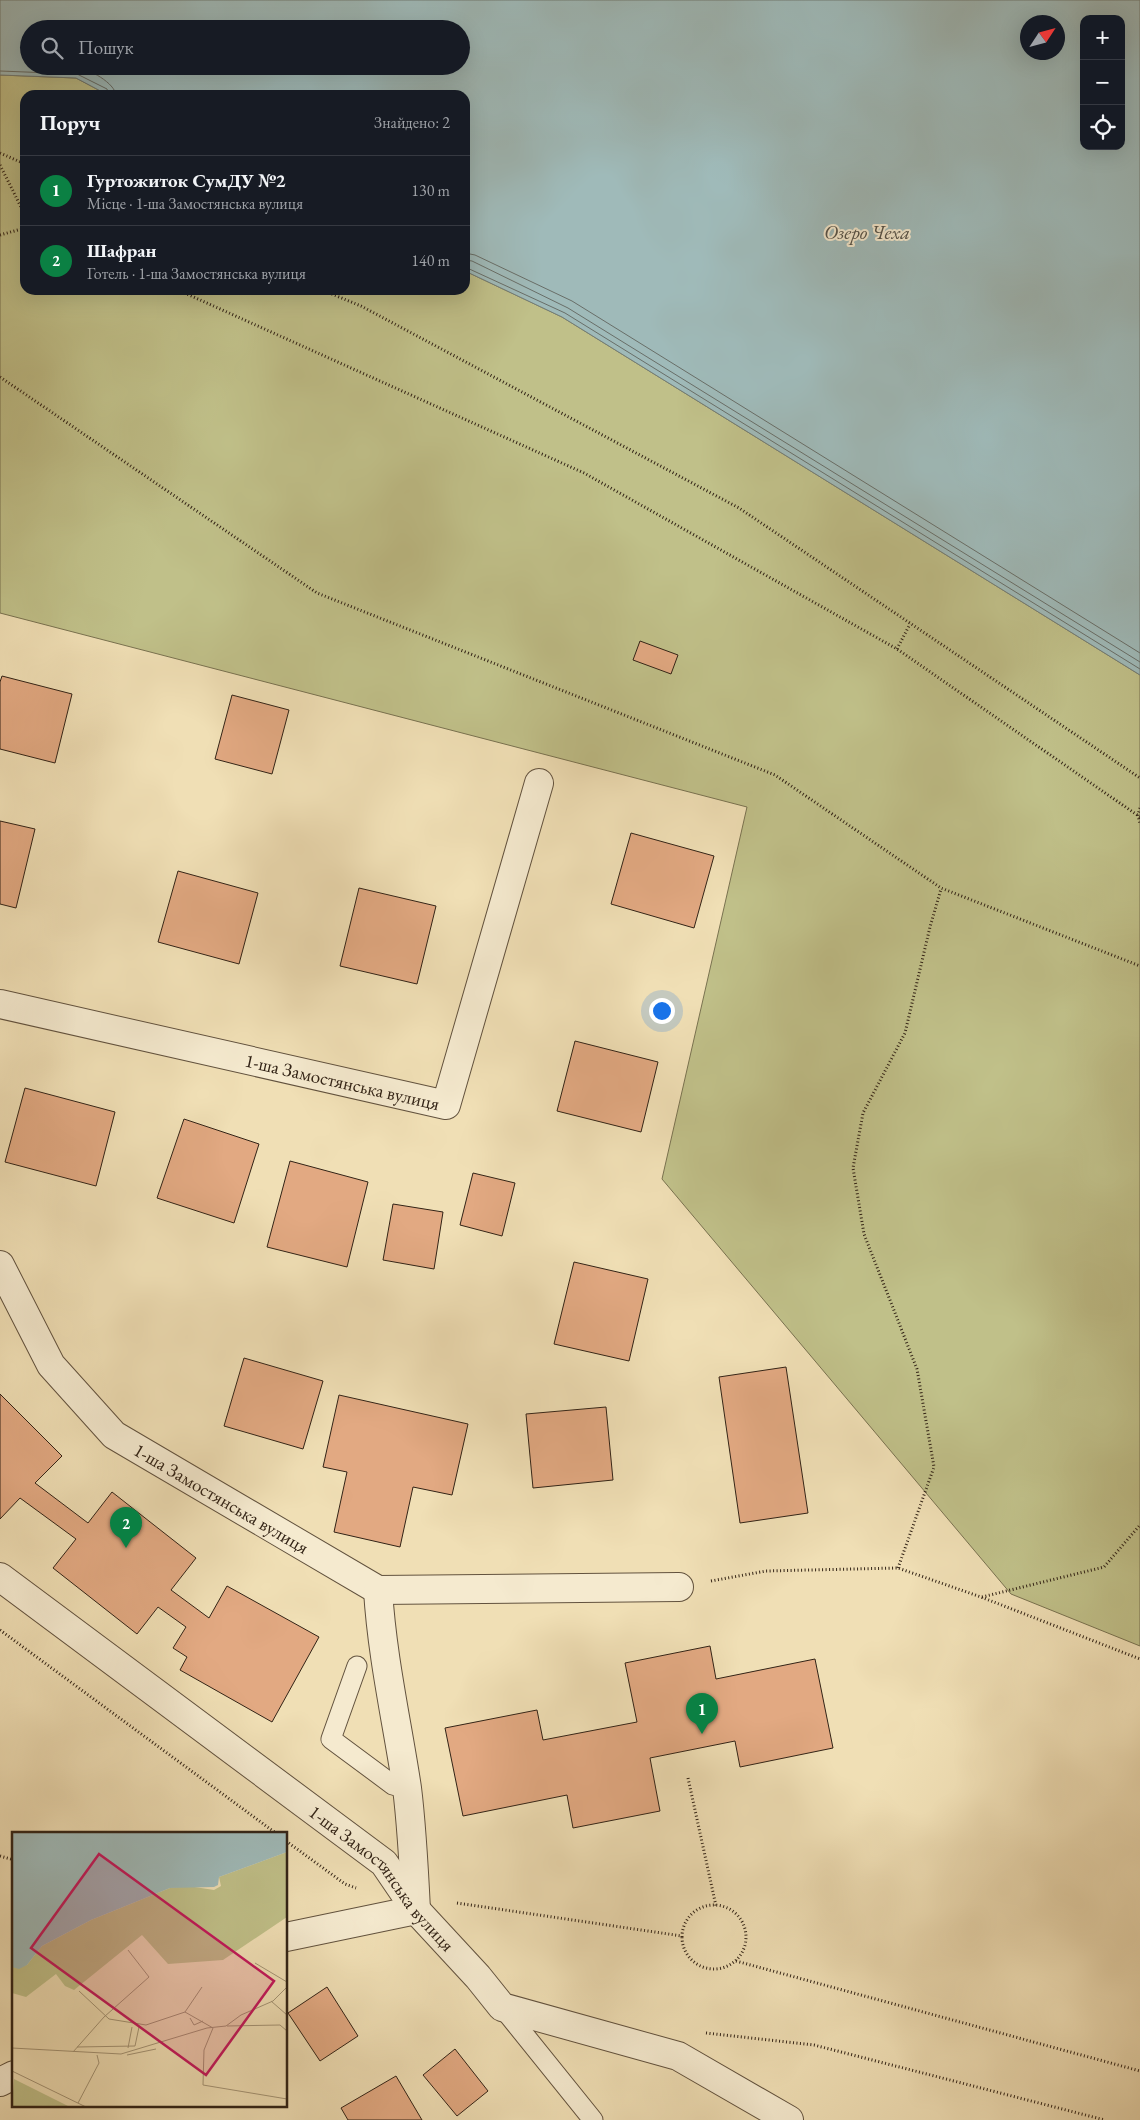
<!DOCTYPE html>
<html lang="uk">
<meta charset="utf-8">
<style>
:root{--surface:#171b24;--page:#20242c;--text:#f1f3f6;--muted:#9ea1a6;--line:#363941;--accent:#0b8043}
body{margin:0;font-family:"EB Garamond",serif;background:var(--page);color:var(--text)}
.controls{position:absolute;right:15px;top:15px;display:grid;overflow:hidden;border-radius:10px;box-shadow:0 5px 20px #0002}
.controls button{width:45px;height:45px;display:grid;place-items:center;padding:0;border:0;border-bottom:1px solid var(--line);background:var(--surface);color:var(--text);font:25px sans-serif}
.compass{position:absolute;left:1020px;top:15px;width:45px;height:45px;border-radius:50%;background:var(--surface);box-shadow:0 5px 20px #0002;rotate:54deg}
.you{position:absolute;left:661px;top:1010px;width:18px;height:18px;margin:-12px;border:4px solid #fff;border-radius:50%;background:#1a73e8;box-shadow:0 0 0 8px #1a73e833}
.badge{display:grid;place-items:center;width:32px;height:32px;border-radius:50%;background:var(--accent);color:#fff;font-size:16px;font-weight:700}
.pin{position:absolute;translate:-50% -41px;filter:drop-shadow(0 1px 2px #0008)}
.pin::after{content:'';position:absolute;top:26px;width:18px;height:15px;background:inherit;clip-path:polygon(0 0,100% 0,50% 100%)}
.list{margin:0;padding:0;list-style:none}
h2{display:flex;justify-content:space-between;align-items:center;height:65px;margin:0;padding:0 20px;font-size:21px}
h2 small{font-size:16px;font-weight:400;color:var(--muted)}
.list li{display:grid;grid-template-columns:32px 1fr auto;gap:15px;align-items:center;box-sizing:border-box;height:70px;padding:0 20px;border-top:1px solid var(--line)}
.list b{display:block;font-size:19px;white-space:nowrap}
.list p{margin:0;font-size:16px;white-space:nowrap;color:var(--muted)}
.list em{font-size:16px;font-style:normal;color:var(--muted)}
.icon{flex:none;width:28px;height:28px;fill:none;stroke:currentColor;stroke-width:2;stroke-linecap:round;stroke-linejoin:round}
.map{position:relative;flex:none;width:1140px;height:2120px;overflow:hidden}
.search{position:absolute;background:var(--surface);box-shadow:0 5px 20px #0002;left:20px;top:20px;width:450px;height:55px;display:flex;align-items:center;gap:12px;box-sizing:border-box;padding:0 18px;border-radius:28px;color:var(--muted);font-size:19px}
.panel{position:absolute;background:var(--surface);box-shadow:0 5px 20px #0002;left:20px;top:90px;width:450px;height:205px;border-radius:15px}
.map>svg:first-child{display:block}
</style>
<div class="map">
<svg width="1140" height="2120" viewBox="0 0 1140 2120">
<rect width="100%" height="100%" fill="#f0dfb5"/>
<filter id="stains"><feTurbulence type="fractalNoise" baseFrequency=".004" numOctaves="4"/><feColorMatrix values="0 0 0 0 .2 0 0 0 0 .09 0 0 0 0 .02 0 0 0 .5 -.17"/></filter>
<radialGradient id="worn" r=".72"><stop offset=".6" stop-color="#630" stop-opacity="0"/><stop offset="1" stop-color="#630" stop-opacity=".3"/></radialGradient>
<path fill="#c0c089" stroke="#797250" d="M0 75 76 78 108 95H25V290H465V271L562 317 1140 675V1646L1011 1594 662 1179 747 807 0 613Z"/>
<path fill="#9fbab9" stroke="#737e78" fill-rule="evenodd" d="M0 0H1140V675L562 317 465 271V95H108L76 78 0 75ZM1084 19H1121V146H1084ZM1028 22H1058V52H1028ZM29 29H461V66H29Z"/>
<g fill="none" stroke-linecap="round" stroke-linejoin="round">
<path stroke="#686e68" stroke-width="1" d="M53 66C61 67 70 66 77 67 89 69 115 83 116 95
M0 71 77 74 107 89 109 95
M465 253 475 255 572 301 1140 653
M465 260 472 261 568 308 1140 662
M465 267 565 313 1140 669"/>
</g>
<path fill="#e2a982" stroke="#322316" d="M640 641 678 655 671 674 633 660Z
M2 676 72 694 55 763 0 749V682Z
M232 695 289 710 272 774 215 759Z
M0 821 35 829 16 908 0 904Z
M631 833 714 856 694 928 611 904Z
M178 871 258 893 239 964 158 942Z
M359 888 436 906 417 984 340 966Z
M575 1041 658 1062 641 1132 557 1111Z
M25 1088 115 1112 96 1186 5 1162Z
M184 1119 259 1144 234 1223 157 1198Z
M290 1161 368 1182 347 1267 267 1247Z
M473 1173 515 1183 502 1236 460 1225Z
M393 1204 443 1212 434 1269 383 1260Z
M574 1262 648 1279 629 1361 554 1344Z
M244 1358 323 1381 303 1449 224 1426Z
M786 1367 808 1513 740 1523 719 1377Z
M0 1394 62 1456 35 1483 88 1523 112 1492 196 1558 171 1590 209 1618 227 1586 319 1637 272 1722 180 1670 187 1657 173 1648 186 1627 158 1607 137 1634 53 1568 76 1539 20 1498 0 1519Z
M339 1395 468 1424 452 1495 413 1487 400 1547 334 1532 347 1472 323 1467Z
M606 1407 613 1480 533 1488 526 1414Z
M710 1646 716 1679 815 1659 833 1748 740 1767 735 1741 650 1758 660 1811 573 1828 567 1795 463 1816 445 1728 537 1710 543 1740 637 1722 625 1663Z
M327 1987 358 2036 320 2061 288 2013Z
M455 2049 488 2091 457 2116 423 2075Z
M396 2076 422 2120H348L341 2108Z"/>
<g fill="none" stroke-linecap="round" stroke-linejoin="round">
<defs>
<path id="lane" d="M357 1666 331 1739 393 1785 407 1789
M502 2007 593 2120"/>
<g id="street">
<path id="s1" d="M0 1004 446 1105 539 783"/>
<path id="s2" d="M0 1265 51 1365 114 1435 378 1590 679 1587"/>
<path id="s3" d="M0 1577 384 1863 416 1910 478 1977 502 2007 678 2056 789 2120"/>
<path d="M286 1937 416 1910C414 1869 412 1828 407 1788 397 1722 382 1657 378 1590"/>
<path d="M0 2082 14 2075"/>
</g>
</defs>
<use href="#lane" stroke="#62523e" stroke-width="21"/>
<use href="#street" stroke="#62523e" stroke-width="30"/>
<path stroke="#322316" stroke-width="3" stroke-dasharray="1 2.5" stroke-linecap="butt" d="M0 153 25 164
M0 165 25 215
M0 235 25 228
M178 290 584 473 897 649 1140 817
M322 290 361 306 739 508 1140 778
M0 377 317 593 775 775 941 888 1140 966
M897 649 910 624
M1140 808 1138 815 1140 824
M898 1568 934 1467 917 1369 864 1234 853 1168 863 1113 905 1033 930 927 941 889
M711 1581 766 1571 898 1568 981 1597 1140 1659
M982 1597 1104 1567 1140 1525
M0 1630 277 1834
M688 1778 716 1906
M286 1841 345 1884 356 1888
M0 1856 14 1860
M457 1903 682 1936
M682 1937a32 32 0 1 1 64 0a32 32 0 1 1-64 0Z
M736 1961 1140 2071
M706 2033 814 2045 1105 2120"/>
<use href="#lane" stroke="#f5eacf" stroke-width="19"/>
<use href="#street" stroke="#f5eacf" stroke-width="28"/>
</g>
<g text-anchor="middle" stroke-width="4" stroke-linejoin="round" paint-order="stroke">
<g font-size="19" fill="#322316" stroke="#f5eacf">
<text dy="7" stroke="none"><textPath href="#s1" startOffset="351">1-ша Замостянська вулиця</textPath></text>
<text dy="7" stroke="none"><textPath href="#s2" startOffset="331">1-ша Замостянська вулиця</textPath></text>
<text dy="7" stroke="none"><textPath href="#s3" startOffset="488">1-ша Замостянська вулиця</textPath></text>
</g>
<g font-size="20" font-style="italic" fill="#535047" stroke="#f5eacf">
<text x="867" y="239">Озеро Чеха</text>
</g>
</g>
<g transform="translate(12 1832)">
<rect width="275" height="275" fill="#f0dfb5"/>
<path d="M2 247 58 275H0Z" fill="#c0c089"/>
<path d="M275 20V85L211 128 156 132 130 103 62 158 53 154 44 142 14 165 0 161V135L15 133 30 114 79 88 158 56 176 54 202 58 209 54 207 45Z" fill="#c0c089"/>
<path d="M0 0H275V20L207 45 206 53 202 55 158 56 79 88 30 114 15 133 7 137 0 135Z" fill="#9fbab9"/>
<path fill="none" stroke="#a49475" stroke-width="1" d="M243 131 275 150M67 159 97 187 134 193 173 180 190 155M259 169 275 183M173 180 201 196 192 218 191 253 275 267M178 186 182 193 191 189M215 194 268 193 275 199M65 215 123 214 127 195M0 216 109 222 195 196 214 194 229 183 261 169 275 155M116 216 120 195M61 220 92 185 137 145 116 118M115 223 144 217M0 239 74 275M66 271 87 231 85 223"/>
<path fill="#c2185b" fill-opacity="0.15" stroke="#c2185b" stroke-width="2.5" d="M87 22 262 149 194 243 19 116Z"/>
<rect width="275" height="275" fill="none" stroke="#322316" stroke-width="2.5"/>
</g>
<rect width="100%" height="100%" filter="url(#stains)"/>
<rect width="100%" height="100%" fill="url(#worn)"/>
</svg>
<div class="controls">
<button>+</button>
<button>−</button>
<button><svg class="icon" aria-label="locate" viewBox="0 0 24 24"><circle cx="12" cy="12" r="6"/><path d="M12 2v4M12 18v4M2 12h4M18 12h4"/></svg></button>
</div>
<svg class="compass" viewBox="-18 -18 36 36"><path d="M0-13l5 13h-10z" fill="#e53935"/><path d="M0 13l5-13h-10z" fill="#9ea1a6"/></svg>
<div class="you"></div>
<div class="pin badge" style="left:702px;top:1734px">1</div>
<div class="pin badge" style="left:126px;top:1548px">2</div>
<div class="search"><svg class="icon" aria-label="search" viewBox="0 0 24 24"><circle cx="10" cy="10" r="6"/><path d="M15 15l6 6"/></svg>Пошук</div>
<section class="panel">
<h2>Поруч<small>Знайдено: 2</small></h2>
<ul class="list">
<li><span class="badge">1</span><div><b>Гуртожиток СумДУ №2</b><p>Місце · 1-ша Замостянська вулиця</p></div><em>130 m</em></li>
<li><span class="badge">2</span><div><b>Шафран</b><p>Готель · 1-ша Замостянська вулиця</p></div><em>140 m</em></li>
</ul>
</section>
</div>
